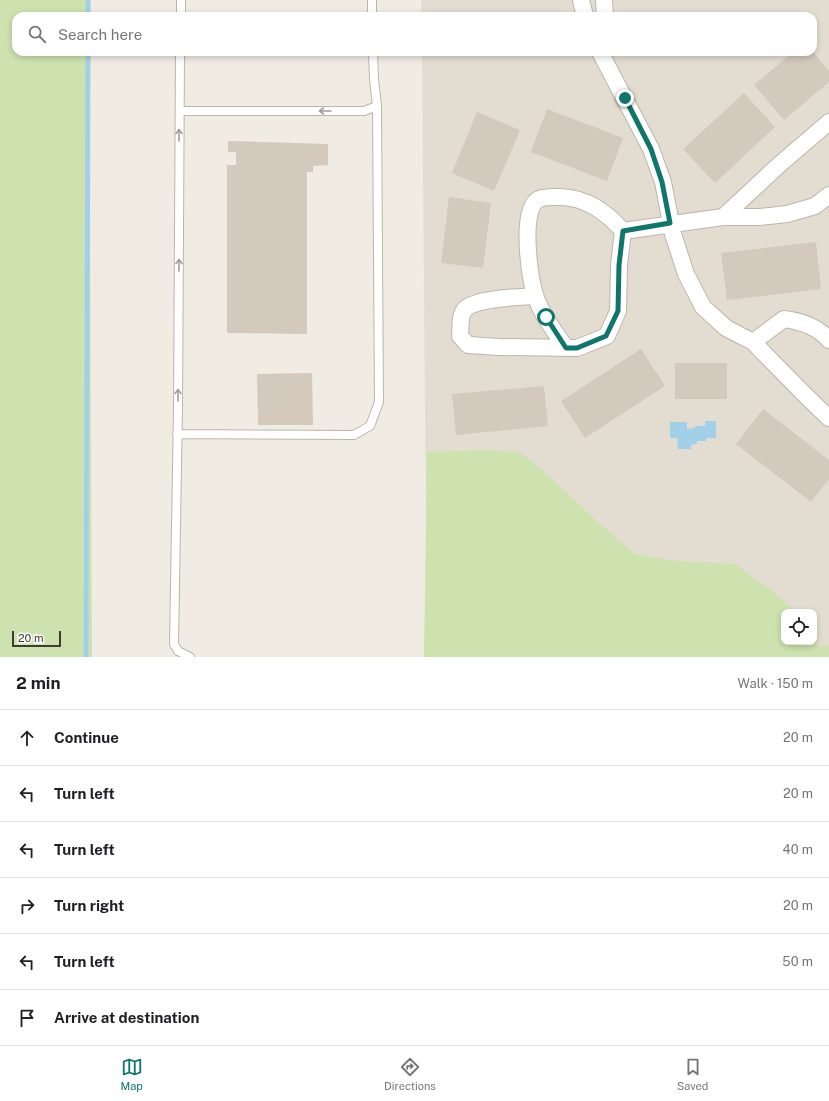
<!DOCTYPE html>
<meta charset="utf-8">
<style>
:root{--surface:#fff;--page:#f6f6f6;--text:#202124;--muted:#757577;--line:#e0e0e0;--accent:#0f766e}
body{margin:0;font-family:"Public Sans",sans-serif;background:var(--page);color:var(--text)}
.controls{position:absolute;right:12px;bottom:12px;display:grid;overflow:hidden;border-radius:8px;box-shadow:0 2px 6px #0003}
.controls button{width:36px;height:36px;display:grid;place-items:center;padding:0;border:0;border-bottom:1px solid var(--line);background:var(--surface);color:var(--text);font:20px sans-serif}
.scale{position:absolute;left:12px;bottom:10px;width:49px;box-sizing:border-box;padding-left:4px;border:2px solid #413b34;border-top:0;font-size:11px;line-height:14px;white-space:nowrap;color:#413b34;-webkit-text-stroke:3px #fff;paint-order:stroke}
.stop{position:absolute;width:12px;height:12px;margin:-9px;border:3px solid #0f766e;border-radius:50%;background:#fff}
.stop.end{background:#0f766e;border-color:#fff;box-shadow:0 1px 4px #0008}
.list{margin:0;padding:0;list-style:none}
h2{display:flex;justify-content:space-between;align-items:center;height:52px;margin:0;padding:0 16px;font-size:17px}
h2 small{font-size:13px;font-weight:400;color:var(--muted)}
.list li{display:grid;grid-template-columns:26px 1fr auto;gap:12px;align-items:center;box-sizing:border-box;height:56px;padding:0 16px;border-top:1px solid var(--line)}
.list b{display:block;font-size:15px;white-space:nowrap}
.list em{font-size:13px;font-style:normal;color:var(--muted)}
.icon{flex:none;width:22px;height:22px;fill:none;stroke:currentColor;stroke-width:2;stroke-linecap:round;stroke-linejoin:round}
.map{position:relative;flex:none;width:829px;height:657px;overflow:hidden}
.search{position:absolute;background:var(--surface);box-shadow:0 2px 6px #0003;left:12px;right:12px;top:12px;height:44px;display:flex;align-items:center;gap:10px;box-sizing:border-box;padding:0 14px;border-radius:12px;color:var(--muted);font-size:15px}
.sheet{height:388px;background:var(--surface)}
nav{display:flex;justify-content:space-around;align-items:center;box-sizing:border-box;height:56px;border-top:1px solid var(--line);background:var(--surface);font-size:11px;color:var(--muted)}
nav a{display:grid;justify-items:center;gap:2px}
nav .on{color:var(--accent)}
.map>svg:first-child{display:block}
</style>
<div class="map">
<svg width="829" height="657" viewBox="0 0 829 657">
<rect width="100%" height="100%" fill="#f0ebe3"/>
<path fill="#e3ddd1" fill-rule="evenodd" d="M421 0H829V657H427L422 52H813V16H421ZM784 612H814V642H784Z"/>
<path fill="#cde2ae" d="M0 0H89V16H16V52H89L92 657H0Z
M482 450 507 451 522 454 549 476 601 525 635 554 668 560 735 564 771 590 795 612H784V642H814V639L818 646H829V657H424L427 452Z"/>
<path fill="#a3d0e9" d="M705 421H716V438H706V441H697V444L691 445V449H678L677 438H670V422H687V429L695 428V426H705Z"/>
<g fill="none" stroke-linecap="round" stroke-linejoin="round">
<path stroke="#a3d0e9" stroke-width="5" d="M88 16V0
M86 657 88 52"/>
</g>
<path fill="#d3c9bc" d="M793 52H813L829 71V82L784 120 754 85Z
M744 93 775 127 715 183 683 149Z
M547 109 623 138 607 181 531 152Z
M477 112 520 130 494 191 452 173Z
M228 141 328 144V165L313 166V172H307V334L227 333V165H236V152H228Z
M449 197 491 203 483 268 441 263Z
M816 242 821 289 727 300 721 253Z
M641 349 665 386 585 438 561 401Z
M675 363H727V399H675Z
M312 373 313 425H258L257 374Z
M544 386 548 426 456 435 452 394Z
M763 409 829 460V479L811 502 736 444Z"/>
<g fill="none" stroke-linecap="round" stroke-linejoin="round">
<defs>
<path id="lane" d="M372 0V16
M181 16V0
M180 52 178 410 174 644 178 651 190 657
M180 111H364L377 106 374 79 373 52
M177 434 354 435 370 426 379 402 377 106"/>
<path id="street" d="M581 0 585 16
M604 0 605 16
M600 52 651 149 663 182 673 234 686 274 703 307 726 328 753 342 805 395 829 418
M723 217 780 164 829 122
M535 296C520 297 476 298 465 309 459 316 461 327 460 336L468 345 499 347 577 348 607 336 618 311 619 265 623 231 723 217H759L787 214 815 206 829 195
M753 342 784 319C800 321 818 327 829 340
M566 348C555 332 541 314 535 295 530 277 519 209 539 199 546 196 554 197 561 197 587 198 606 212 623 231"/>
</defs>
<use href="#lane" stroke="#bdb5aa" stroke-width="10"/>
<use href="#street" stroke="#bdb5aa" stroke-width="18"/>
<use href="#lane" stroke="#fff" stroke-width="8"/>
<use href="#street" stroke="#fff" stroke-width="16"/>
</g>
<defs><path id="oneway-shaft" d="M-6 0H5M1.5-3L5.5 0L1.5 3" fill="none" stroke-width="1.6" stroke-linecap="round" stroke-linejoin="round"/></defs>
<g stroke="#a09d9a">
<use href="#oneway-shaft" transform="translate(325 111) rotate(180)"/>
<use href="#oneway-shaft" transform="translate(179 135) rotate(-90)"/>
<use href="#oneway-shaft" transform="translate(179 265) rotate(-90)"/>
<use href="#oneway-shaft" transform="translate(178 395) rotate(-90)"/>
</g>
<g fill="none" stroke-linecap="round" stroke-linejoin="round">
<path stroke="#0f766e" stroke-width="5" d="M546 317 566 348H577L606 336 618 311 619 265 623 231 670 223 662 182 651 149 625 98"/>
</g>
</svg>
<div class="controls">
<button><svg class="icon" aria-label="locate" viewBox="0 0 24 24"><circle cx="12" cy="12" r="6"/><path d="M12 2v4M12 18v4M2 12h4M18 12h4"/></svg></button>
</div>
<div class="scale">20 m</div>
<div class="stop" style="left:546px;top:317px"></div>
<div class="stop end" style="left:625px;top:98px"></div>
<div class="search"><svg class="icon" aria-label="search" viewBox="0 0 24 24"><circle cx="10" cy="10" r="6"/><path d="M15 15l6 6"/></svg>Search here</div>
</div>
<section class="sheet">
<h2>2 min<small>Walk · 150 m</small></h2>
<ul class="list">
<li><svg class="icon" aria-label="ahead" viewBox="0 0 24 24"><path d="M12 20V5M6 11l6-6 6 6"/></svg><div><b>Continue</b></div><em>20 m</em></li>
<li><svg class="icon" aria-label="left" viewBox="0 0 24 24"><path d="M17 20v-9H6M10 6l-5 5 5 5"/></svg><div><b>Turn left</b></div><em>20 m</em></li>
<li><svg class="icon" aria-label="left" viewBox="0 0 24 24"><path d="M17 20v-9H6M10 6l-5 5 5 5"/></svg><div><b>Turn left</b></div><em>40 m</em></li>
<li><svg class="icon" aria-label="right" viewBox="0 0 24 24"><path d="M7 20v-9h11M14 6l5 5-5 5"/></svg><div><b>Turn right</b></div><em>20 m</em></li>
<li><svg class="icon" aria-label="left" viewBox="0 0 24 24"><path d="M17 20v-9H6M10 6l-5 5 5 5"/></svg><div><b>Turn left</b></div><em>50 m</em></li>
<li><svg class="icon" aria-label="arrive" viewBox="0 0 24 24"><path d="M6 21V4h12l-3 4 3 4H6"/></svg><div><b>Arrive at destination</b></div></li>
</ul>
</section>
<nav>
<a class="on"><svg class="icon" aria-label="map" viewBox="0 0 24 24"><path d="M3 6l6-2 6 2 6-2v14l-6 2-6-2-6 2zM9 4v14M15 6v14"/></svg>Map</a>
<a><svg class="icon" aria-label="directions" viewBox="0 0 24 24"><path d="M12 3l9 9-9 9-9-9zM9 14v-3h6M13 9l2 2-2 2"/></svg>Directions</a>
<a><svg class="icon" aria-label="saved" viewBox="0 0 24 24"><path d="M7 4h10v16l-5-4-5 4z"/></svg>Saved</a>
</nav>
